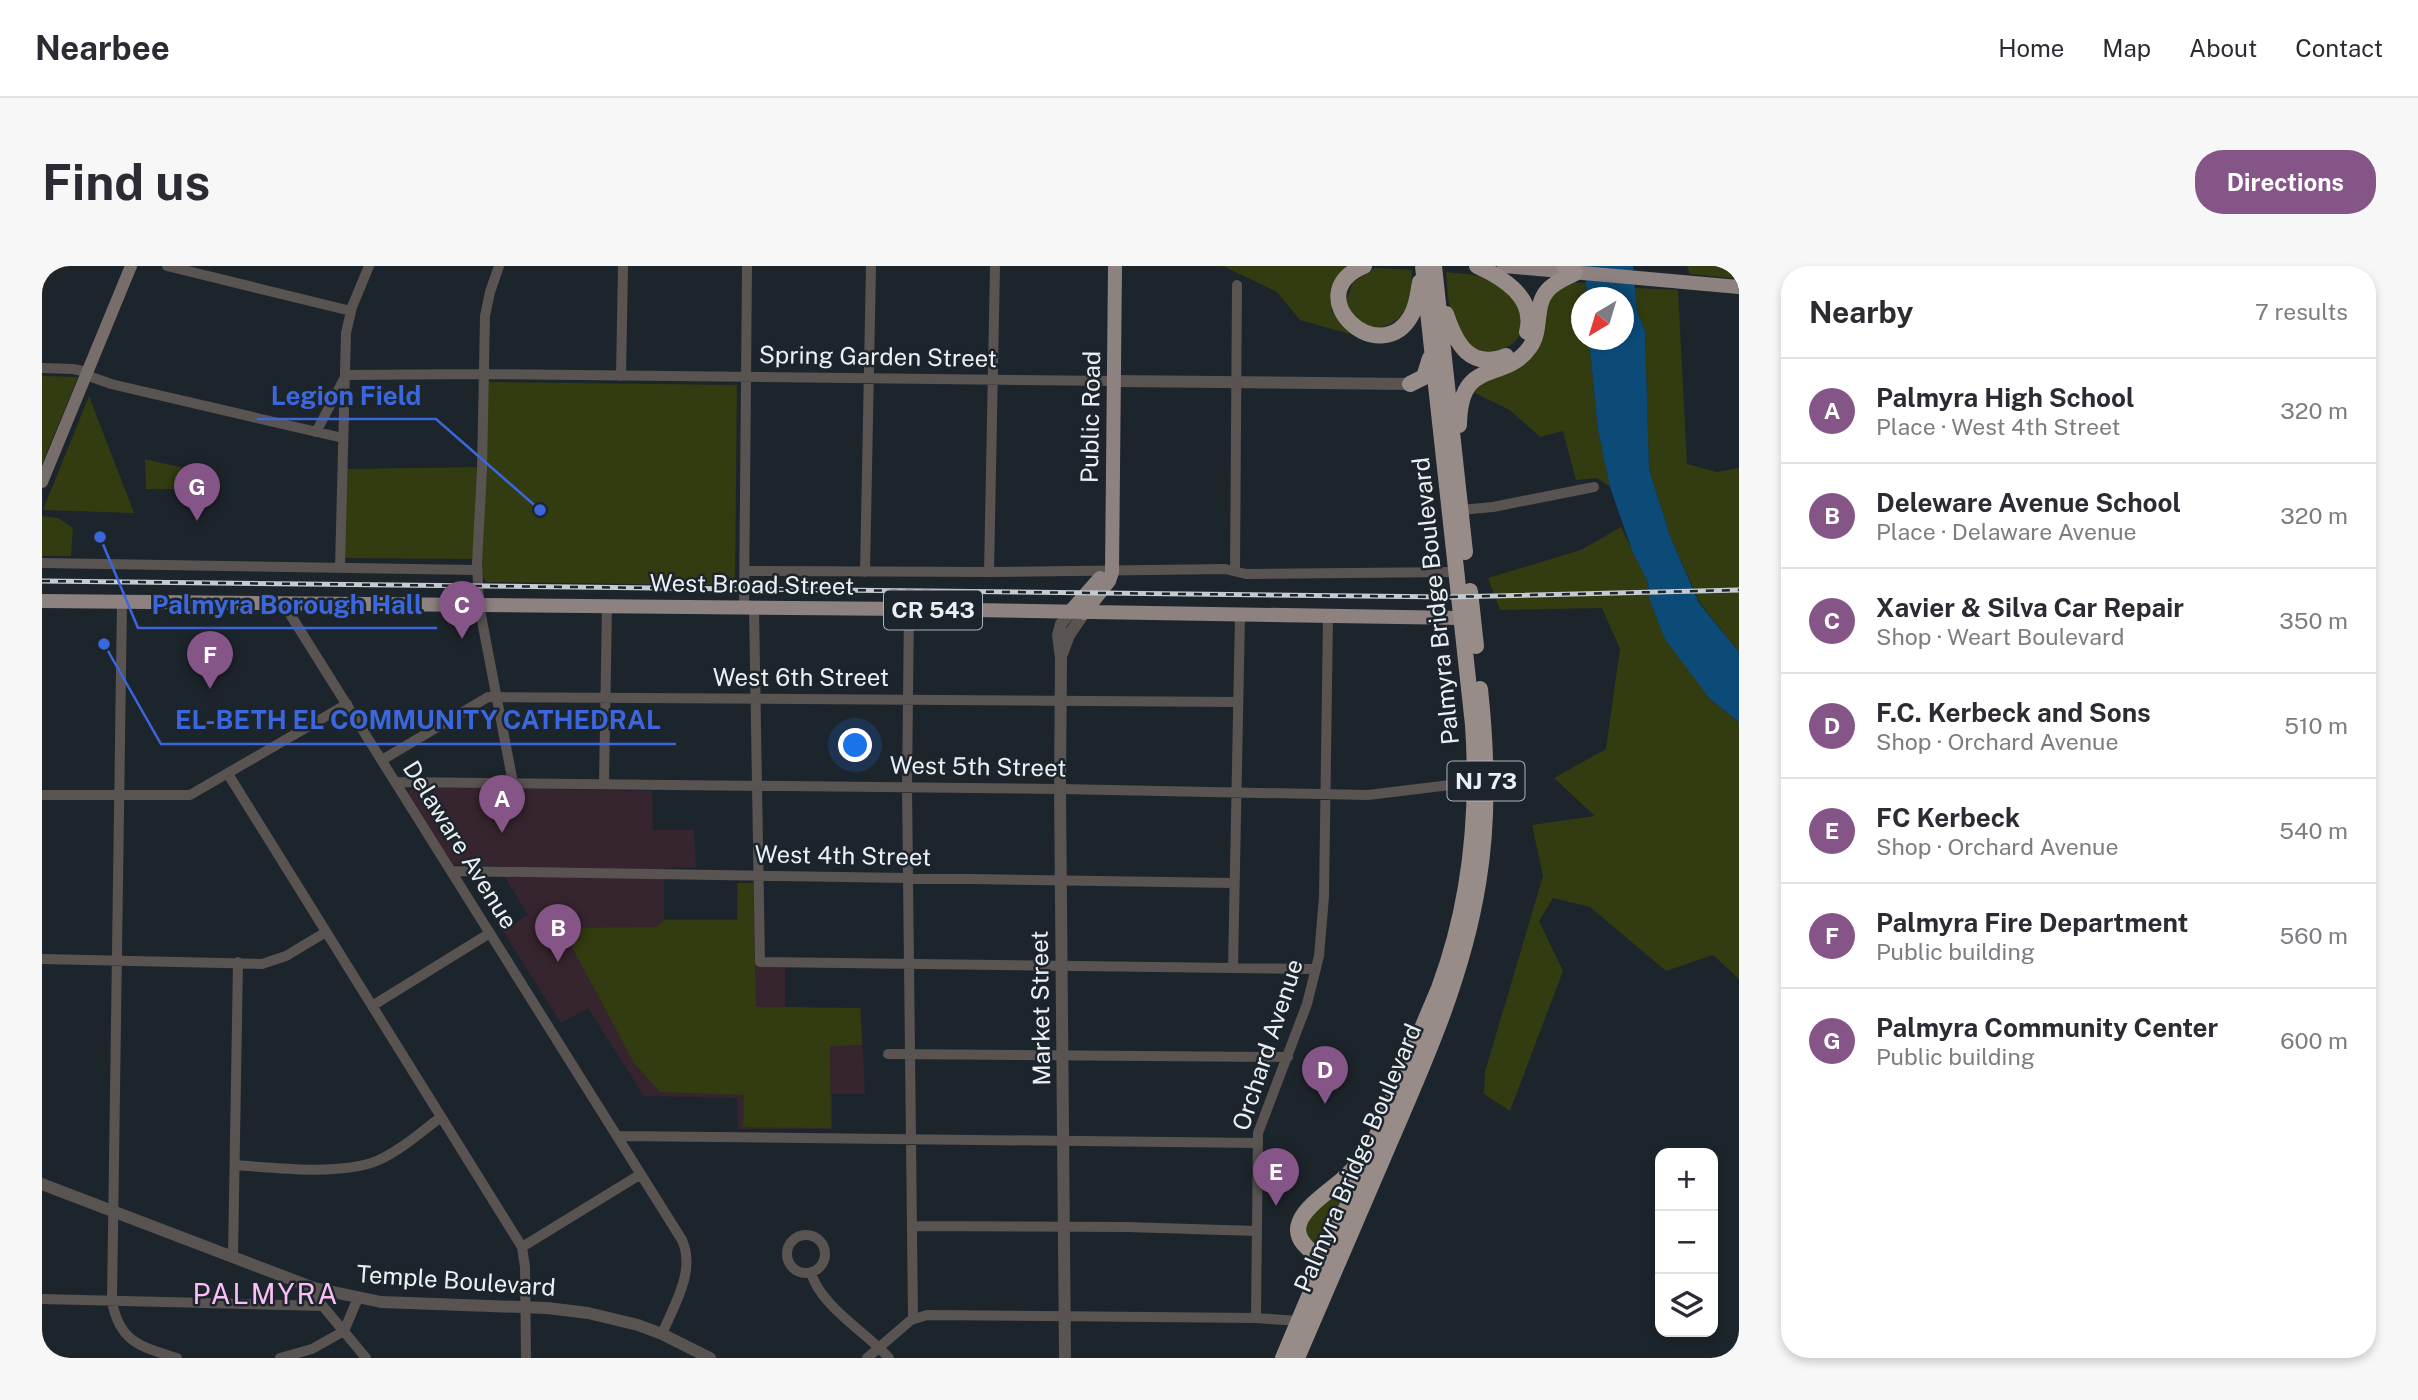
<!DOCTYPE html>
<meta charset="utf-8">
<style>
:root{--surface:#fff;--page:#f7f7f7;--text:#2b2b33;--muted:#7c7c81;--line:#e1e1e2;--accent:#855588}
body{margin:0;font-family:"Public Sans",sans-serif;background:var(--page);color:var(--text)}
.controls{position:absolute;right:21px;bottom:21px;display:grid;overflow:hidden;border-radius:14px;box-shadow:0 4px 10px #0003}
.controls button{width:63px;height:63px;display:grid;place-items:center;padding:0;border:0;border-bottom:2px solid var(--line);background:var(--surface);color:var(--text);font:35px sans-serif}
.compass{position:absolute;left:1529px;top:21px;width:63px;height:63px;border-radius:50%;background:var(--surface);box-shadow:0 4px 10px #0003;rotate:218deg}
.you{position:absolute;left:814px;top:480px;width:24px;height:24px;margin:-18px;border:5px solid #fff;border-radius:50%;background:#1a73e8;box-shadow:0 0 0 10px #1a73e833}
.badge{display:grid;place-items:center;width:46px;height:46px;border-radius:50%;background:var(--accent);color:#fff;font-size:23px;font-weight:700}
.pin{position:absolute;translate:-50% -58px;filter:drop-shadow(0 2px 4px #0008)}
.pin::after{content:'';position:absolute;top:37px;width:24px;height:21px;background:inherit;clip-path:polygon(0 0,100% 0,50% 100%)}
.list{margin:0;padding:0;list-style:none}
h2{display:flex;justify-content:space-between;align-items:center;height:91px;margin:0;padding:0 28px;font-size:30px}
h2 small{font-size:23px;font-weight:400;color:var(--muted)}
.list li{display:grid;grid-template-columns:46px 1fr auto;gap:21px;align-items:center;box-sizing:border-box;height:105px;padding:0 28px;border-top:2px solid var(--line)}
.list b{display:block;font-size:26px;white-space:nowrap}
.list p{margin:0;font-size:23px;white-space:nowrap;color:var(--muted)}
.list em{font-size:23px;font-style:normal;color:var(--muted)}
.icon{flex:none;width:38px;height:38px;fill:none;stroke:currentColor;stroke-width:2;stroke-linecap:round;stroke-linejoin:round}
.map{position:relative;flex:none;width:1697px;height:1092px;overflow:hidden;border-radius:28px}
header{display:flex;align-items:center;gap:42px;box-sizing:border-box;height:98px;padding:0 35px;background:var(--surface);border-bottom:2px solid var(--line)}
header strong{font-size:33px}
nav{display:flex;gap:38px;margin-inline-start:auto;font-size:24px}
.intro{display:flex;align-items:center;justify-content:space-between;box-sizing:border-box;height:168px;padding:0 42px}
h1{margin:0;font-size:49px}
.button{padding:18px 32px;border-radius:28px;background:var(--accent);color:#fff;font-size:24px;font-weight:700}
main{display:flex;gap:42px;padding:0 42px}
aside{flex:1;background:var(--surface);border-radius:28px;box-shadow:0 4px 10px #0003}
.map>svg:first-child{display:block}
</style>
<header>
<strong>Nearbee</strong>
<nav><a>Home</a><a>Map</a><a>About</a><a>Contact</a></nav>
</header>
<div class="intro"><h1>Find us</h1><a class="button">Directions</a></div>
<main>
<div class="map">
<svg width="1697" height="1092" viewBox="0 0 1697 1092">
<rect width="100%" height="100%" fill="#1d252c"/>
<path fill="#36252e" d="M376 521 610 525 611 564H652L654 601 622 602V653H695V617H712L719 700 743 702V741L819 742 823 828H790V863H696L695 832 602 830 546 742 519 757 461 665 486 649 456 600 409 599 366 530 368 524Z"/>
<path fill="#333b11" d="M1181 0H1309L1291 23 1290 46 1311 69 1258 54 1235 26Z
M1645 0H1697V13L1648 8Z
M1333 2 1370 4C1369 16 1370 33 1364 43 1354 61 1326 70 1311 53 1307 49 1305 42 1303 38L1311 16Z
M1404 6C1422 8 1441 8 1456 19 1475 31 1494 67 1465 81 1458 85 1446 85 1438 87 1407 67 1407 41 1404 6Z
M1525 16 1544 17 1545 31 1540 32V74H1547L1556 164 1568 221 1555 212 1534 214 1521 165 1498 171 1468 144 1429 125C1448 105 1485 106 1498 80 1500 76 1500 68 1501 64 1504 40 1504 30 1525 16Z
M1593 22 1636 24 1645 198 1675 206 1697 202V386L1658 337 1628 270 1607 203 1603 65 1595 45Z
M0 110 36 111 0 198Z
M446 116 695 119 693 313 685 318 673 319 444 316 432 293 303 292 304 203 444 201Z
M47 130 92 247 1 244Z
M103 193 171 209V223H104Z
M0 250 16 252 31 262 29 290H0Z
M1579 261 1606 316 1607 332 1668 433 1697 456V713L1671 689 1624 705 1548 641 1511 632 1497 655 1521 705 1468 845 1442 828 1443 806 1501 610 1490 559 1553 550 1512 512 1564 483 1578 383 1560 342 1458 344 1446 312 1539 284Z
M696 617H711L714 741 818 742 820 779 788 780 789 862 701 861 702 829 618 826 592 797 520 662 615 661 622 654H695Z
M1305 919 1278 985C1243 952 1278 937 1305 919Z"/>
<path fill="#0c4a78" d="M1543 0H1591L1595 45 1603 65 1607 203 1628 270 1657 337 1697 386V456L1668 433 1623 373 1607 332 1606 316 1591 287 1568 221 1556 164 1547 74H1582V32L1545 31Z"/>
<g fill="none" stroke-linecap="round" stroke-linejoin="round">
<path stroke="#595352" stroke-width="10" d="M125 0 309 45
M457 0 448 26 443 50 440 204 435 297 437 339 471 517
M0 102 31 103 45 106
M44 109 69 118 301 172
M304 109 441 108 1072 115
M579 110 581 0
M274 166 302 113
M1419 244 1451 241 1552 221
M0 297 435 304
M298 302 304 67 310 41 327 0
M703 305 947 306 1183 303 1204 308 1415 306
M1193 305 1195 19
M823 306 829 0
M947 306 953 0
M80 336 70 1035C77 1076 99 1081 135 1092
M241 337 640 974C654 1005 632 1039 620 1068
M702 342 705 0
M712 342 718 696 1274 703
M867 343 865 521 871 1053
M340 494 446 431 1196 436
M186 508 480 981 483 1001 484 1092
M353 516 1018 523 1326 529 1433 516
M562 518 565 340
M0 529H148L305 438
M409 605 1192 617
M0 693 220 698 244 690 284 666
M1191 702 1198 349
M330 740 448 667
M846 788 1246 791
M575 870 1215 877
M193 899C232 902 301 910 337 894 359 884 379 866 399 851
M870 960 1085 961 1214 965
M745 988a19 19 0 1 1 38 0a19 19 0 1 1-38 0Z
M480 981 599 908
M191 991 196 696
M769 1006C777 1039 825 1067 847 1092
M264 1020 324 1092
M0 1033 281 1040
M1214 1052 1216 867 1265 738 1277 690 1282 631 1286 350
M238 1092 270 1083 302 1065 316 1032
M825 1092 869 1054 885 1049 1214 1052 1257 1055"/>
<path stroke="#595352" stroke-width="12" d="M1072 115 1368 118
M1020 388 1027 369 1042 347
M0 918 272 1022 339 1036 505 1042 546 1047 596 1059 620 1068 668 1092
M1023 1092 1018 523 1019 392 1016 369 1019 358 1028 346"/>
<path stroke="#776e6c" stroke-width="12" d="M0 216 89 0"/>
<path stroke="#8e8280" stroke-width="14" d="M1462 0 1697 21
M0 335 867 343 1420 352
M1028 346 1058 312
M1042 347 1067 315 1070 306 1073 0"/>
<path stroke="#988c89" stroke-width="16" d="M1322 0C1254 29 1339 107 1370 48 1375 39 1376 27 1378 16
M1392 0 1423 286
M1435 0C1462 12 1494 32 1485 66
M1404 48C1414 78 1428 104 1464 90
M1368 118 1382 111 1388 92
M1417 159C1418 89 1462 118 1488 81 1500 64 1492 40 1505 25 1512 16 1524 12 1533 7L1522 0
M1428 325 1434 380
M1283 994C1231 966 1265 942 1295 918 1305 910 1313 901 1322 892
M1241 1092 1397 722C1428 639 1437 547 1431 459L1381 0
M1255 1092C1286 1021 1316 949 1347 878 1384 793 1421 710 1436 618 1447 553 1445 488 1438 423"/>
<defs>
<path id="rail" d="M0 315 1408 331 1697 324"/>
</defs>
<use href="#rail" stroke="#c5cbd0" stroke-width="5"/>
<use href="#rail" stroke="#1d252c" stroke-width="2.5" stroke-dasharray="8" stroke-linecap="butt"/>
</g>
<g text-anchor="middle" stroke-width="5" stroke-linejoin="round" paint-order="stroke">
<g fill="#1d252c" stroke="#acb3b9" stroke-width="2">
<rect x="842" y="324.5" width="98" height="39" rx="5"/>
<rect x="1405.5" y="495.5" width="77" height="39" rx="5"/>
</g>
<g font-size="23" font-weight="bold" fill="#eaf0f5">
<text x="891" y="352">CR 543</text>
<text x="1444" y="523">NJ 73</text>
</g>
<g font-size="24" fill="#eaf0f5" stroke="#1d252c">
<text transform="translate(836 91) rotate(1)" y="8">Spring Garden Street</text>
<text transform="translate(1049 151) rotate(-89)" y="8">Public Road</text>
<text transform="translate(710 319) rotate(1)" y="8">West Broad Street</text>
<text transform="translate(1394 335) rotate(-96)" y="8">Palmyra Bridge Boulevard</text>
<text x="759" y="420">West 6th Street</text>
<text transform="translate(936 501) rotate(1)" y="8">West 5th Street</text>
<text transform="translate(418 579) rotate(58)" y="8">Delaware Avenue</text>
<text transform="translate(801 590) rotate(1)" y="8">West 4th Street</text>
<text transform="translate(999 742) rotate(-91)" y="8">Market Street</text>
<text transform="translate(1226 779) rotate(-72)" y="8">Orchard Avenue</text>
<text transform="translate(1316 892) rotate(-67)" y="8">Palmyra Bridge Boulevard</text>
<text transform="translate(414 1015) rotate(4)" y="8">Temple Boulevard</text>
</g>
<g font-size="28" letter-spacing="2" fill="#fbbff7" stroke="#1d252c">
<text x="224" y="1038">PALMYRA</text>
</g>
</g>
<path fill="none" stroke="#3c66dc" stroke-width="2.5" d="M498 244L394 153H215M58 271L96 362H395M62 378L119 478H634"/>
<g fill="#3c66dc" stroke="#1d252c" stroke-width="2.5">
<circle cx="498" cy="244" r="7"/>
<circle cx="58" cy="271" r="7"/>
<circle cx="62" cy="378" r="7"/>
</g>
<g font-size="26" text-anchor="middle" font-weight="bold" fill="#3c66dc" stroke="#1d252c" stroke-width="5" stroke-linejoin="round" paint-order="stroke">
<text x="304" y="139">Legion Field</text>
<text x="245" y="348">Palmyra Borough Hall</text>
<text x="376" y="463">EL-BETH EL COMMUNITY CATHEDRAL</text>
</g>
</svg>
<div class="controls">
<button>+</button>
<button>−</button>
<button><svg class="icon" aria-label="layers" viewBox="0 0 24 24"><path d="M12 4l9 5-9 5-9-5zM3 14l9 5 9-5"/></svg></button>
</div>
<svg class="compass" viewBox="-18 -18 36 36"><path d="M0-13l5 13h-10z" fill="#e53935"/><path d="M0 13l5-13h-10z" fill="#7c7c81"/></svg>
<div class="you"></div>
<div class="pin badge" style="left:460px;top:567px">A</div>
<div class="pin badge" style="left:516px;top:696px">B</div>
<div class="pin badge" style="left:420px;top:373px">C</div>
<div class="pin badge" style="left:1283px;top:838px">D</div>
<div class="pin badge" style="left:1234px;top:940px">E</div>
<div class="pin badge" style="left:168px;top:423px">F</div>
<div class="pin badge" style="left:155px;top:255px">G</div>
</div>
<aside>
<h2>Nearby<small>7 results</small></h2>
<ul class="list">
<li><span class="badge">A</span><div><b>Palmyra High School</b><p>Place · West 4th Street</p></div><em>320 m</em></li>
<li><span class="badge">B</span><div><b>Deleware Avenue School</b><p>Place · Delaware Avenue</p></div><em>320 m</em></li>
<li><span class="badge">C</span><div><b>Xavier &amp; Silva Car Repair</b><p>Shop · Weart Boulevard</p></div><em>350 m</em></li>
<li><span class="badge">D</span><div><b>F.C. Kerbeck and Sons</b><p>Shop · Orchard Avenue</p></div><em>510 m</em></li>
<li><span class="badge">E</span><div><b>FC Kerbeck</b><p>Shop · Orchard Avenue</p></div><em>540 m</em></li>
<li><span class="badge">F</span><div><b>Palmyra Fire Department</b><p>Public building</p></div><em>560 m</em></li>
<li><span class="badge">G</span><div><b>Palmyra Community Center</b><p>Public building</p></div><em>600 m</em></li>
</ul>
</aside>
</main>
